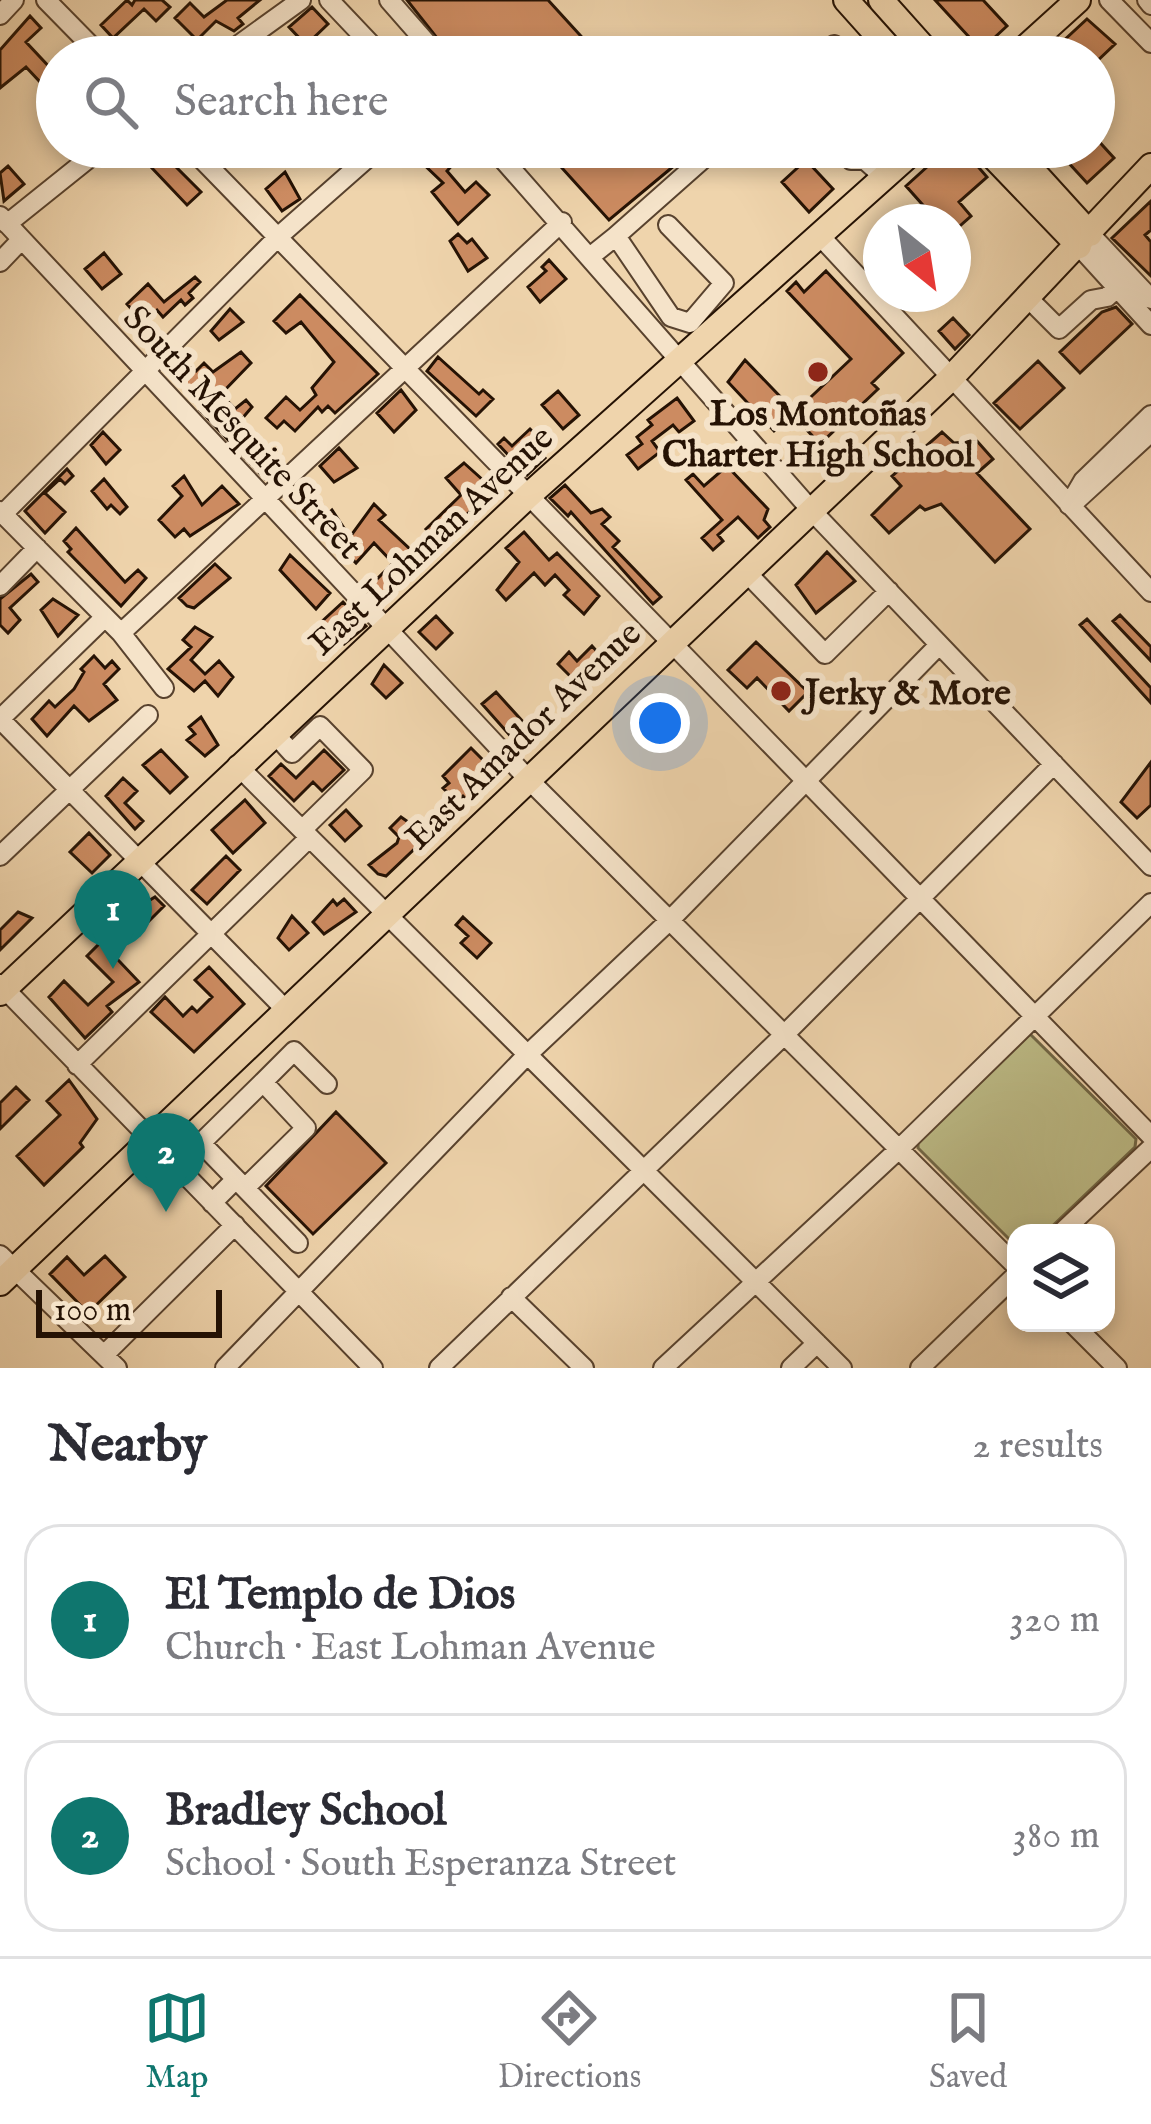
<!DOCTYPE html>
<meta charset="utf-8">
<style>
:root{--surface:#fff;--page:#f7f7f7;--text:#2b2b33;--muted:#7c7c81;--line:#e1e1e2;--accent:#0f766e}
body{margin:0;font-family:"IM FELL English",serif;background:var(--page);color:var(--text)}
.controls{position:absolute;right:36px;bottom:36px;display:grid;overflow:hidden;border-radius:24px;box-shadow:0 6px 18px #0003}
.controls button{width:108px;height:108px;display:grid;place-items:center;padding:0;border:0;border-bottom:3px solid var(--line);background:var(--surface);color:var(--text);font:60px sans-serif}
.compass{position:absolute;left:863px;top:204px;width:108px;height:108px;border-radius:50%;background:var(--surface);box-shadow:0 6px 18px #0003;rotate:150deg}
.scale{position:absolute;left:36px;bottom:30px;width:186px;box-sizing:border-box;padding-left:12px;border:6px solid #251204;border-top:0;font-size:33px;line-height:42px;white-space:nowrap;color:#251204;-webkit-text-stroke:9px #f5e3c9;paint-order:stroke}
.you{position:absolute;left:660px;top:723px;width:42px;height:42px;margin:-30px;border:9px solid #fff;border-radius:50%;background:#1a73e8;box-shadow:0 0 0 18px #1a73e833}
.badge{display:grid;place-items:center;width:78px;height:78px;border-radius:50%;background:var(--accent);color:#fff;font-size:39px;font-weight:700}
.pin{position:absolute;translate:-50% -99px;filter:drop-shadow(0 3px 6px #0008)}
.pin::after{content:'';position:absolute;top:63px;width:42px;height:36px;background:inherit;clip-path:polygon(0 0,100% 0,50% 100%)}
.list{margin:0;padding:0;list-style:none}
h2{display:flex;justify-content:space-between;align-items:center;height:156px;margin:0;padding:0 48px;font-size:51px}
h2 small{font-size:39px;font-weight:400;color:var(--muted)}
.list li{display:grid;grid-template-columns:78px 1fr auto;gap:36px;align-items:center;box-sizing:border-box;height:192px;margin:0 24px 24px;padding:0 24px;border:3px solid var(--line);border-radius:36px}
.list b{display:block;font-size:45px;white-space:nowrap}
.list p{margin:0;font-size:39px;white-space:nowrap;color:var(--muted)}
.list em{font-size:39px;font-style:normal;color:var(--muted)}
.icon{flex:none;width:66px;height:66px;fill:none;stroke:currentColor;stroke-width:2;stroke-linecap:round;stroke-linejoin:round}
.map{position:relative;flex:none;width:1151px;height:1368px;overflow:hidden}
.search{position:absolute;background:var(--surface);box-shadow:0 6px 18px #0003;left:36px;right:36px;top:36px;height:132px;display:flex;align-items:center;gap:30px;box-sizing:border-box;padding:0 42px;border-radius:66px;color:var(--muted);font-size:45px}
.sheet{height:588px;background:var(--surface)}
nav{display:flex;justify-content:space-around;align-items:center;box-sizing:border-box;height:168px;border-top:3px solid var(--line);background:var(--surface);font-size:33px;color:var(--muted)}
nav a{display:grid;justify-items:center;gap:6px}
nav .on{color:var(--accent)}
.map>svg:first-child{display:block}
</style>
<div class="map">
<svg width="1151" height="1368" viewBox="0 0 1151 1368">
<rect width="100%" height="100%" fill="#efd4ac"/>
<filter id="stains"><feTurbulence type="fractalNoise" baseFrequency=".00167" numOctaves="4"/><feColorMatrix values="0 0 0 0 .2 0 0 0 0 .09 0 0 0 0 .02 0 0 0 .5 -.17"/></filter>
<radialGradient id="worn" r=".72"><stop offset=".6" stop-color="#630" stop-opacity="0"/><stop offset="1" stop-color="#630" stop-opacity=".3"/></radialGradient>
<path fill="#bdbc87" stroke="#716746" stroke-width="3" d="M1028 1032 1136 1139 1135 1147 1045 1233H1016V1246L918 1148V1138Z"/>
<path fill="#cc8b61" stroke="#251204" stroke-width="3" d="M127 0 132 5 135 0H162L170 7 156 21 144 9 113 38 101 25Z
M227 0H260L238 18 243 24 234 31 216 21 197 40 175 18 190 3 204 17Z
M407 0H548L600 57H452Z
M935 0H983L1007 26 981 50Z
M312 7 328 24 306 45 289 27Z
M30 16 41 28 26 42 54 72 42 84 26 67 0 88V50Z
M1087 19 1115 44 1094 64V57H1046Z
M1094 136 1114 158 1087 183 1054 147H1094Z
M132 147H156L201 192 187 205Z
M431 147 455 162 447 171 465 192 476 182 489 195 458 224 432 192 443 183 419 160Z
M543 147H669L681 160 609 220Z
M949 147H961L987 177 959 202 971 216 953 232V222H938L906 186Z
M806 160 833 189 809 212 782 182Z
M8 166 24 184 4 201 0 173Z
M285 172 300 199 282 211 266 189Z
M1151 201V230L1145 235 1151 242V276L1112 238Z
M458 234 467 243 472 239 487 258 468 271 450 241Z
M104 253 121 274 102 289 85 269Z
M549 260 566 279 540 302 528 287 546 271 542 267Z
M826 271 903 353 872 383 878 389 820 444 792 414 774 431 728 382 745 360 795 412 851 359 787 291 796 282 804 292Z
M195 277 200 282 189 293 193 298 185 305 181 300 163 317 157 310 143 322 127 304 148 284 164 302Z
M300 295 378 374 335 413 328 406 322 412 318 407 295 431 284 421 277 428 266 418 286 397 300 410 316 395 312 388 334 362 301 322 286 333 274 321Z
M1116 307 1132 324 1080 373 1060 352 1102 312Z
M230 309 243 322 219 340 211 331Z
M953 318 969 335 955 349 939 331Z
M241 352 251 363 221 394 235 409 246 400 252 407 234 428 259 454 267 447 282 464 265 479 200 410 205 405 167 370 178 359 196 371 204 363 213 372Z
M438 357 479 394 483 390 493 399 476 416 427 371Z
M1038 361 1064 388 1020 429 994 403Z
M401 390 416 410 394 432 377 413Z
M558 391 579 415 563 429 542 405Z
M677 398 694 421 679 432 673 425 652 441 660 452 638 469 627 455 642 444 637 437 652 425 648 420Z
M530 429 539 438 532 445 545 458 527 475 498 444 504 438 512 446Z
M103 432 120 450 106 464 91 445Z
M942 432 954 443 977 441 993 459 977 473 1030 529 995 562 941 504 925 510 920 506 889 533 872 515 901 486 892 476Z
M339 448 357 468 334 482 320 466Z
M464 463 494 490 437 541 426 529 461 495 446 478Z
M727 466 768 509 764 520 770 527 758 538 738 517 718 535 723 541 713 550 702 538 722 520 686 480 693 474 704 486Z
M67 469 73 476 65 484 60 479 45 493 65 512 45 533 25 511Z
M184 476 202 505 222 486 239 504 190 536 184 529 175 537 159 520 182 496 173 486Z
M104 479 127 507 120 514 111 505 107 509 92 491Z
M565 485 591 513 602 509 610 517 602 524 619 541 613 547 661 597 653 604 571 512 568 516 550 498Z
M374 504 385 515 379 520 427 565 382 603 368 588 393 563 374 543 356 563 310 516 320 506 328 514 332 510 350 537Z
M76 528 125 582 138 570 146 578 121 606 68 552 71 549 64 541Z
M524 532 549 560 557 553 599 596 584 614 564 595 569 590 555 575 545 585 534 573 506 600 497 590 519 562 506 548Z
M827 552 855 581 816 613 796 585Z
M290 555 330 593 316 609 280 570Z
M215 564 230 578 194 608 187 606 179 598Z
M31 574 38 582 10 608 20 620 8 633 0 625V599Z
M53 599 78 615 58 636 41 610Z
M343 602 366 626 344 644 318 625Z
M1120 615 1151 647V661L1113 621Z
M436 616 452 633 436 649 419 632Z
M1087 619 1151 688V703L1080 625Z
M195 627 212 637 191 660 205 674 219 661 233 677 218 696 205 681 194 691 168 669 191 647 183 640Z
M756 642 808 692 789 711 757 678 747 688 728 670Z
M592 646 603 658 597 663 602 669 582 688 558 664 569 652 577 661Z
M94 656 105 668 112 661 119 669 104 684 117 700 89 721 74 706 47 736 32 719 49 701 55 707 74 689 84 672 81 669Z
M384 665 402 683 386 698 372 684Z
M496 692 535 735 521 748 482 704Z
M201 717 218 745 205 756 187 740 195 734 189 727Z
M471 748 495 772 467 800 463 796 457 802 443 788 449 783 443 776Z
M161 750 187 777 170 793 143 765Z
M324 750 344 770 322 791 313 782 294 801 269 776 281 764 296 778Z
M1151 762V805L1137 818 1121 802Z
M123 778 137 791 125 803 143 821 135 829 106 796Z
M245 800 265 823 233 853 212 830Z
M346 810 361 826 345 841 330 825Z
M401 817 428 836 386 876 378 874 369 865 397 843 399 837 390 828Z
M89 833 110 855 92 873 70 852Z
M226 856 240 870 207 904 192 890Z
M155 897 164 906 139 931 124 916Z
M344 899 356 912 324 934 313 922 333 900 337 905Z
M18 912 32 918 0 950V930Z
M292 916 308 933 289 950 278 938Z
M463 917 491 943 477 958 461 943 468 936 456 925Z
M101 942 139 982 107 1006 112 1012 85 1038 49 997 64 981 88 1005 113 982 87 956Z
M209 967 244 1004 194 1052 151 1012 165 997 183 1016 192 1007 197 1012 212 997 195 980Z
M69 1080 97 1119 80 1143 83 1147 44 1185 17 1156 60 1115 47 1101Z
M16 1087 29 1100 0 1129V1103Z
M336 1112 386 1163 313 1234 266 1186Z
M105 1256 125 1277 88 1313 50 1274 67 1257 84 1275Z"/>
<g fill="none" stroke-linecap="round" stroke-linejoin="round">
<defs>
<path id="minor" d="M46 0 102 57
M329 0 383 57
M389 0 439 57
M1109 0 1151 43
M1147 0 1151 5
M0 15 14 0
M834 45 844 57
M222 57 301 0
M190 147 1151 1136
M492 147 811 510 1151 866
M838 147 851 160H865L884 177
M0 216 529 780 1016 1266
M7 224 103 147
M1090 234 1151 299
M616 236 703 159
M820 236 1151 592
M1079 246 1151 325
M591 256 616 236 671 317 690 323 724 283 668 225
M0 262 21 240
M1028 298 1059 329 1091 300 1107 297 1117 288
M1078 499 1151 432
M1069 505 1083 481 1151 415
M0 511 121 633 164 688
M3 514 279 236 380 147
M746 572 825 654 889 591
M0 586 37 548
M121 633 562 222
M0 719 285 1009
M0 719 105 617
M273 732 292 753 320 726 363 770 302 830
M237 765 842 1368
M0 856 148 715
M0 984 373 1368
M77 1065 309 838
M263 1082 294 1051 327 1084
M236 1179 201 1143 263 1082 306 1128 245 1188
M212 1203 236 1179 298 1243
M1061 1233 1151 1148
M0 1255 117 1368
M511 1297 584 1368
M1072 1323 1117 1368
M104 1355 235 1225
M225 1368 526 1056 669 921 939 645
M439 1368 783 1036 1054 764
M663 1368 897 1151 1151 903
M791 1368 817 1343
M920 1368 1016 1275"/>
<path id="major" d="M846 0 897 57
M881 0 932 57
M1015 57 1078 0
M984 147 1079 246
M1011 147 1090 234
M0 993 528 496 918 147
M0 1283 949 380 1151 166"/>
</defs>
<use href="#minor" stroke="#58422e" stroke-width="22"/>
<use href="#major" stroke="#251204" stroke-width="28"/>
<use href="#minor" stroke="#f5e3c9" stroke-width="18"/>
<use href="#major" stroke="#efd4ac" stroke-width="24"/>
</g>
<g fill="#8f2418" stroke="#f5e3c9" stroke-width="4.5">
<circle cx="818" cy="372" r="12"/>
<circle cx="781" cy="691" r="12"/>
</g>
<g text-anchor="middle" stroke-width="12" stroke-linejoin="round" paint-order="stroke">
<g font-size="36" font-weight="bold" fill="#251204" stroke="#f5e3c9">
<text x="818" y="425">Los Montoñas<tspan x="818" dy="41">Charter High School</tspan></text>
<text x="805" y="704" text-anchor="start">Jerky &amp; More</text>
</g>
<g font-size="36" fill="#251204" stroke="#f5e3c9">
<text transform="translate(244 431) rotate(47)" y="13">South Mesquite Street</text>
<text transform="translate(430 539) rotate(-43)" y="13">East Lohman Avenue</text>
<text transform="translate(522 734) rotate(-44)" y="13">East Amador Avenue</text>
</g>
</g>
<rect width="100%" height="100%" filter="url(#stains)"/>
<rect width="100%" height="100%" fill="url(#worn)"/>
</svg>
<div class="controls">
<button><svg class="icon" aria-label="layers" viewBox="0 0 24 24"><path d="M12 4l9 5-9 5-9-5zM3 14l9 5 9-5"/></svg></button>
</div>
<svg class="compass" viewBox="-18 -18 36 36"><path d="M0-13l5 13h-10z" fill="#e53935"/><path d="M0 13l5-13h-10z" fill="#7c7c81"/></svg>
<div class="scale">100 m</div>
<div class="you"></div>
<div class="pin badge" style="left:113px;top:969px">1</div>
<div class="pin badge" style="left:166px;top:1212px">2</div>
<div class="search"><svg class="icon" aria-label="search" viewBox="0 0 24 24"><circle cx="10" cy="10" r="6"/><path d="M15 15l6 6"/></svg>Search here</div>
</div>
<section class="sheet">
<h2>Nearby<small>2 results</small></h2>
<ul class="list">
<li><span class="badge">1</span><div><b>El Templo de Dios</b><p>Church · East Lohman Avenue</p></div><em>320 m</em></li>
<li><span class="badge">2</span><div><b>Bradley School</b><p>School · South Esperanza Street</p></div><em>380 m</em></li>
</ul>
</section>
<nav>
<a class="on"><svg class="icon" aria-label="map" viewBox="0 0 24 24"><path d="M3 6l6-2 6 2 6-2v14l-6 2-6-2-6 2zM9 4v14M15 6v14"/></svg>Map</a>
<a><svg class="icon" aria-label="directions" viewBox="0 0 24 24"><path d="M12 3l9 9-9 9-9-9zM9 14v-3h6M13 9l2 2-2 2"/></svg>Directions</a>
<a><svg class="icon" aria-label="saved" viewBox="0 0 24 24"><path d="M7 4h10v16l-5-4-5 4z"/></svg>Saved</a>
</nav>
